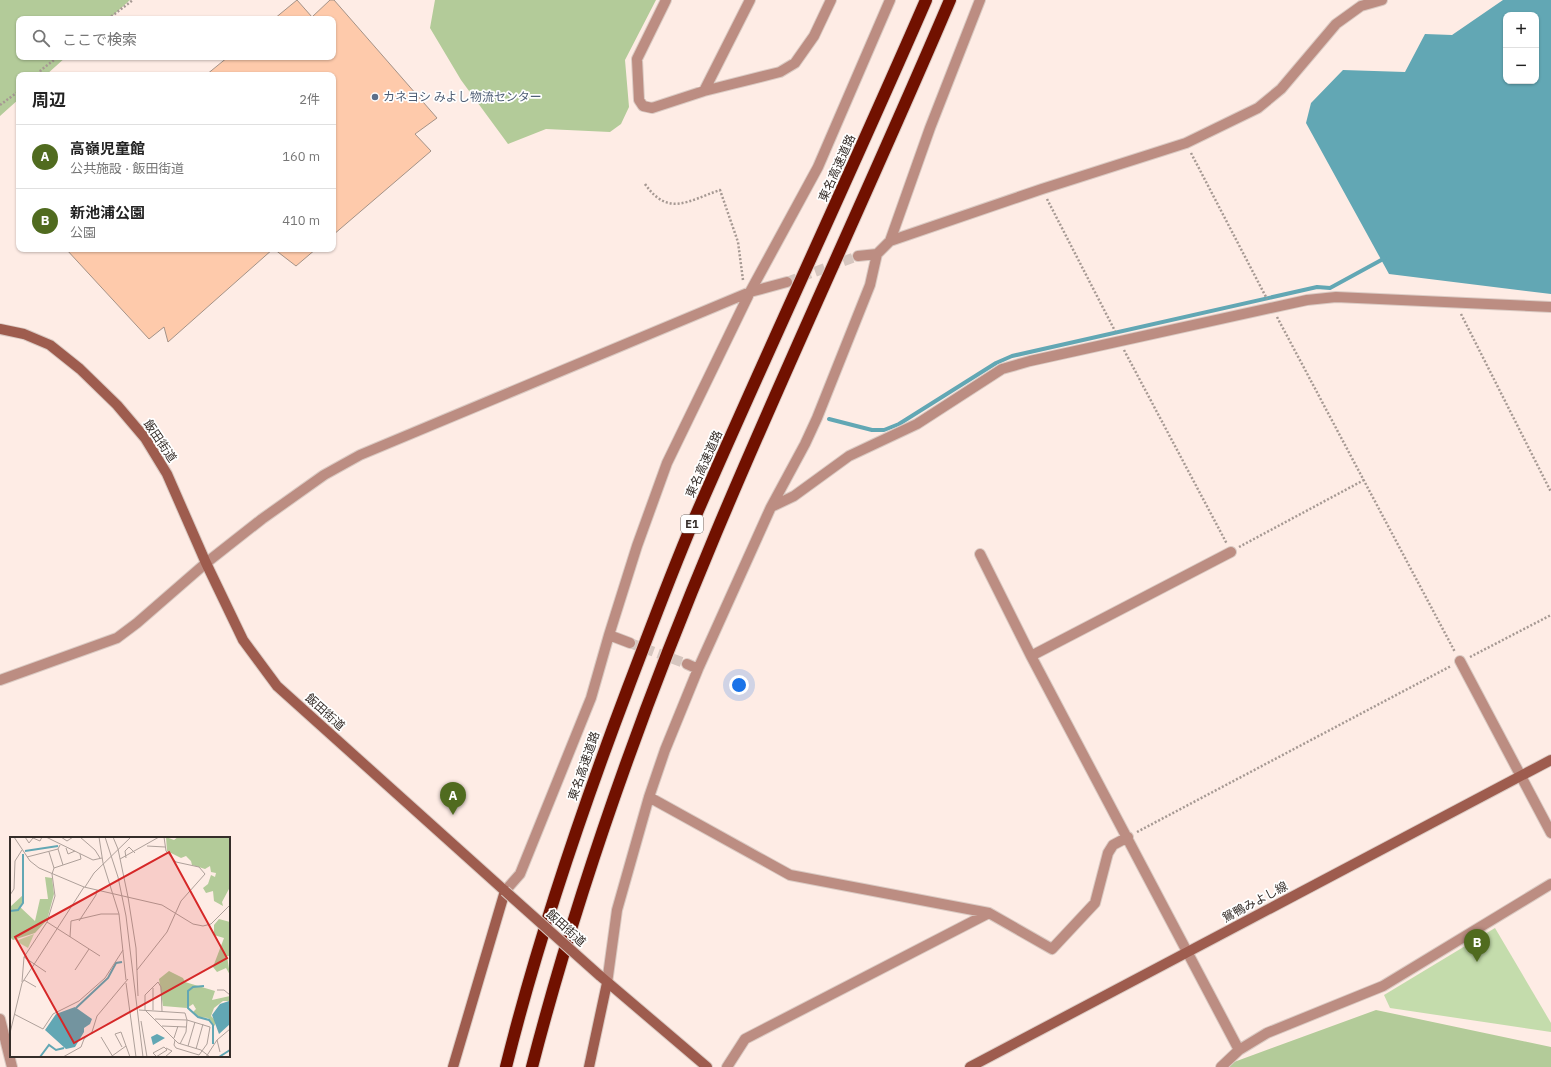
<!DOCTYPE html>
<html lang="ja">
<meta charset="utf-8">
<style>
:root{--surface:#fff;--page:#f6f6f6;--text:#222;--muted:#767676;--line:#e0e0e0;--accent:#506b1f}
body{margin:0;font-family:"IBM Plex Sans","Noto Sans JP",sans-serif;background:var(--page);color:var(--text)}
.controls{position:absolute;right:12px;top:12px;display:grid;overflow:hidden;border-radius:8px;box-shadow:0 1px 3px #0004}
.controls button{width:36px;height:36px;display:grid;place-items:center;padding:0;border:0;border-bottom:1px solid var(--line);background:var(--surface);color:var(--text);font:20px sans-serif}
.you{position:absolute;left:739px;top:685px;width:14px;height:14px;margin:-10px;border:3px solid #fff;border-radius:50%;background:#1a73e8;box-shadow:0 0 0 6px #1a73e833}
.badge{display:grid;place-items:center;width:26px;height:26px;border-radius:50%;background:var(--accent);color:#fff;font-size:13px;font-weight:700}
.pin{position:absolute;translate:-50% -33px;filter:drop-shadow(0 1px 2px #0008)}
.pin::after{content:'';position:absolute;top:21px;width:14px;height:12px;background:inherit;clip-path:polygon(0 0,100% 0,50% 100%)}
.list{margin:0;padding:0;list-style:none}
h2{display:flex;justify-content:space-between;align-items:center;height:52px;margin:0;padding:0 16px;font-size:17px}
h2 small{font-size:13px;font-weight:400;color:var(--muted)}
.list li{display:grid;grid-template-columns:26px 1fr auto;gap:12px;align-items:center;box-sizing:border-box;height:64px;padding:0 16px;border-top:1px solid var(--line)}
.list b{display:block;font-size:15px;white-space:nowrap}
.list p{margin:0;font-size:13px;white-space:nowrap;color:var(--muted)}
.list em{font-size:13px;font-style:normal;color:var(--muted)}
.icon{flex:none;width:22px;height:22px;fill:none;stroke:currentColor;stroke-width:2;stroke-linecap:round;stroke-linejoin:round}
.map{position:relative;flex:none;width:1551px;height:1067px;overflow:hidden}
.search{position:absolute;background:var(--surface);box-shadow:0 1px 3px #0004;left:16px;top:16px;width:320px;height:44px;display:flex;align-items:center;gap:10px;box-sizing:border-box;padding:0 14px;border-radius:8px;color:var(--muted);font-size:15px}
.panel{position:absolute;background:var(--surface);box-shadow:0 1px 3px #0004;left:16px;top:72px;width:320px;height:180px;border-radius:8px}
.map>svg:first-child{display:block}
</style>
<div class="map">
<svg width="1551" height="1067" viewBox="0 0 1551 1067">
<rect width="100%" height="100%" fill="#feece5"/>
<path fill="#c4dcac" d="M1495 928 1551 1023V1032L1390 1008 1384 995Z"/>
<path fill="#b3cb99" d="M0 0H130L109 19H19V57H66L46 75H19V99L0 116Z
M435 0H656L625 60 629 107 621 124 610 132 546 129 508 144 461 80 430 28Z
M1376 1010 1551 1047V1067H1229L1234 1062Z"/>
<path fill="#62a7b4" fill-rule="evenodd" d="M1503 0H1551V294L1389 274 1306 123 1311 103 1343 70 1405 72 1425 34 1452 35ZM1506 15H1536V81H1506Z"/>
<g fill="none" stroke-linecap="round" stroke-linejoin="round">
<path stroke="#62a7b4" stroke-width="4" d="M829 419 872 430H884L899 424 996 363 1012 356 1317 287 1330 288 1385 258"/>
</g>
<path fill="#fecaab" stroke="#a49287" d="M297 0 312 17 330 0H334L437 118 415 134 431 151 333 235V75H206L228 57H333V19H274Z
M66 249H273L168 342 164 327 149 339Z
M274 249H316L296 266Z"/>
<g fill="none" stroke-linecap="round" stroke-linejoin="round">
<path stroke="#d6c6bf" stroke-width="10" stroke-dasharray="10 5" stroke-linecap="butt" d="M787 282 858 256
M630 643 687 664"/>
<defs>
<path id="street" d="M666 0 637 59 639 100 643 106 652 108 704 91 780 72 795 63 814 36 831 0
M704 91 750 0
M890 241 930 128 980 0
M858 256 877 254
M771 507 794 496 849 456 917 424 1002 369 1030 361 1307 300 1336 297 1551 307
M980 554 1031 656 1239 1050
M609 635 630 643
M1031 656 1231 552
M1460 661 1551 833
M687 664 698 669
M0 680 117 638 137 623 206 563 262 519 324 475 360 455 750 292 787 282
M649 797 790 875 989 913 1052 949 1095 903 1108 853 1113 845 1128 837
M505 891 520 874 591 698 609 635 637 546 667 463 750 292 818 167 890 0
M607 983 617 910 649 797 665 750 698 669 771 507 805 444 817 418 870 285 877 254 890 241 1042 189 1186 143 1258 108 1281 89 1336 24 1361 6 1382 0
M0 1019 12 1067
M727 1067 745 1039 989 913
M1221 1067 1239 1050 1267 1033 1383 986 1551 884"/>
<path id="secondary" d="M0 329 24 334 50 345 80 369 117 405 145 438 167 474 206 563 243 640 277 686 505 891 453 1067
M599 975 707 1067
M589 1067 607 983
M970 1067 1551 760"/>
<path id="highway" d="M506 1067C538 938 581 812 628 688 649 633 670 576 693 522 769 347 850 175 926 0
M532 1067C579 885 643 707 716 533 791 354 874 179 950 0"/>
</defs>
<use href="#street" stroke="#dacac3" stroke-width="12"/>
<use href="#secondary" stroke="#dacac3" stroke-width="12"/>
<use href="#highway" stroke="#dacac3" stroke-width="14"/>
<path stroke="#a69993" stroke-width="2.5" stroke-dasharray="2 2" stroke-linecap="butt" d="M108 19 133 0
M38 75 41 70 58 57
M0 105 19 91
M1191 153 1267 299
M645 184C668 217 688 201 720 190L738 242 743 280
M1047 199 1115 331
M1461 314 1551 492
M1277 317 1455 652
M1124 350 1227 544
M1239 547 1364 480
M1470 657 1551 615
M1137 832 1451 666"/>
<use href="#street" stroke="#bc8d82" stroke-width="10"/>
<use href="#secondary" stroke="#9e5c4e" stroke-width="10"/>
<use href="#highway" stroke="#711100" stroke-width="12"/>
<defs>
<path id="secondary-bridge" d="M505 891 599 975"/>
</defs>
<use href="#secondary-bridge" stroke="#dacac3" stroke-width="12" stroke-linecap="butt"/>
<use href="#secondary-bridge" stroke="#9e5c4e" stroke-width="10"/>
</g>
<circle fill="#5c6f8a" stroke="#fff" stroke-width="1.5" cx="375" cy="97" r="4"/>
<g text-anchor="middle" stroke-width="3.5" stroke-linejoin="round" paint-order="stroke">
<rect fill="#fff" stroke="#726c69" stroke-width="1" x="681" y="515" width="22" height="18" rx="3"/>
<g font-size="11" font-weight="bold" fill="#352d29">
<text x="692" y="528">E1</text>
</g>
<g font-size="12" fill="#4e5e75" stroke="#fff" text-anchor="start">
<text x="383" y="101">カネヨシ みよし物流センター</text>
</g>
<g font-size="12" fill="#352d29" stroke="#fff">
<text transform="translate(837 168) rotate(-66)" y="4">東名高速道路</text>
<text transform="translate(160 441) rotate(56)" y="4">飯田街道</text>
<text transform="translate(704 464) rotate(-66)" y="4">東名高速道路</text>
<text transform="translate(325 712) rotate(42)" y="4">飯田街道</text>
<text transform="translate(584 766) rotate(-71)" y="4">東名高速道路</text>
<text transform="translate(1255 902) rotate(-28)" y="4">鴛鴨みよし線</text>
<text transform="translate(566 928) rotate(42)" y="4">飯田街道</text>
</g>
</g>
<g transform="translate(10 837)">
<rect width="220" height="220" fill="#feece5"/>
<path d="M24 97 18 111 6 104Z" fill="#c4dcac"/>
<path d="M156 0 164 3 168 0H220V50L212 65 213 69 204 64 203 54 196 56 193 51 198 47 201 38 205 40 206 36 201 35 200 29 195 32 182 28 181 24 176 19 171 21 157 14ZM35 40 42 41 44 57 37 83 25 96 3 103 0 100V70L13 58V65L10 70 25 84 30 62H38ZM209 82 220 85V119H217L220 138 216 131 207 135 203 130 214 101 204 98V88ZM159 134 173 141 175 145 205 154 202 163 220 159V164H213L204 171 201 179 205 183V189L198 181 189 180 183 175 186 172 183 167 177 171 153 169 149 142Z" fill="#b3cb99"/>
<path d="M219 164 220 187 209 197 202 178 210 167ZM65 170 82 182 80 187 74 191V195L65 210 56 212 35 193 46 177ZM147 197 155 201 143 208 141 200Z" fill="#62a7b4"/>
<path fill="none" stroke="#62a7b4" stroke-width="2" d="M15 14 48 9M0 74 8 73 13 66V17M194 149 183 150 178 154V171L188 180 199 183 203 188V207M66 171 98 141 106 126 112 125M30 220 39 208 46 213 54 211M209 220 220 213"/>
<path fill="none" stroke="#aea09a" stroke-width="1" d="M4 0 20 24 29 31 74 50 152 68 183 87 193 89 201 87 220 68M15 0 19 6 23 1M36 0 83 23 92 21M51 0 57 4 63 0M70 0 85 13 90 21M89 0 93 26 109 77 116 143M95 0 108 40 116 79 133 220M103 0 108 12 118 60 126 111 128 159M23 1 30 4 32 0M137 9 155 10M56 11 58 17 65 14M48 12 53 28M17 20 48 12 50 8M116 21 115 14 119 10 125 16M110 22 149 0M44 31 71 22 70 17M75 50 84 36 121 0M0 58 4 52 5 24 12 13M69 84 86 58 87 53M37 85 90 119M60 100 61 84 91 77H109M14 120 36 135M65 133 79 112M127 133 157 95 171 64 195 37 189 30 166 25 156 14 154 0M14 143 26 150M12 145 14 120 37 85 45 59 42 37 44 31 39 15M116 146 126 220M143 151V173M207 153H214L220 158M129 173 175 176 177 183 176 195 170 207M135 173 168 206 191 213 200 220M135 173V158L148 145 151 150 152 174M4 177 33 192 43 177 69 164 95 141 113 113M145 182 177 183 200 190 197 207 189 218 166 211 164 208 165 203M131 184 137 220M152 189 176 190M0 196 12 146 74 50M91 200 103 220M164 201 168 189M207 203 210 215M178 209 185 185M112 210 105 197 111 195 120 220M186 212 193 187M102 219 116 209M53 220 71 210 74 202 82 195 87 179 118 142M146 220 157 213 154 210 143 216 146 219M155 220 162 214 156 211M196 220 207 203 220 192"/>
<path fill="#d62828" fill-opacity="0.15" stroke="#d62828" stroke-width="2" d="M159 15 217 121 64 206 5 100Z"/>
<rect width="220" height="220" fill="none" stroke="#352d29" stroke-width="2"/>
</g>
</svg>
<div class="controls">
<button>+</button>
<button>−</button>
</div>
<div class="you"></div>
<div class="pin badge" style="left:453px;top:815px">A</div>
<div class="pin badge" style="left:1477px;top:962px">B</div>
<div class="search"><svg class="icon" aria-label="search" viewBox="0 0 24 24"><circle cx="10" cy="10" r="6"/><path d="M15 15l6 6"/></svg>ここで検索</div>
<section class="panel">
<h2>周辺<small>2件</small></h2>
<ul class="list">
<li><span class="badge">A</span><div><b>高嶺児童館</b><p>公共施設 · 飯田街道</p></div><em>160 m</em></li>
<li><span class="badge">B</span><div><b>新池浦公園</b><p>公園</p></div><em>410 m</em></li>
</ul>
</section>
</div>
